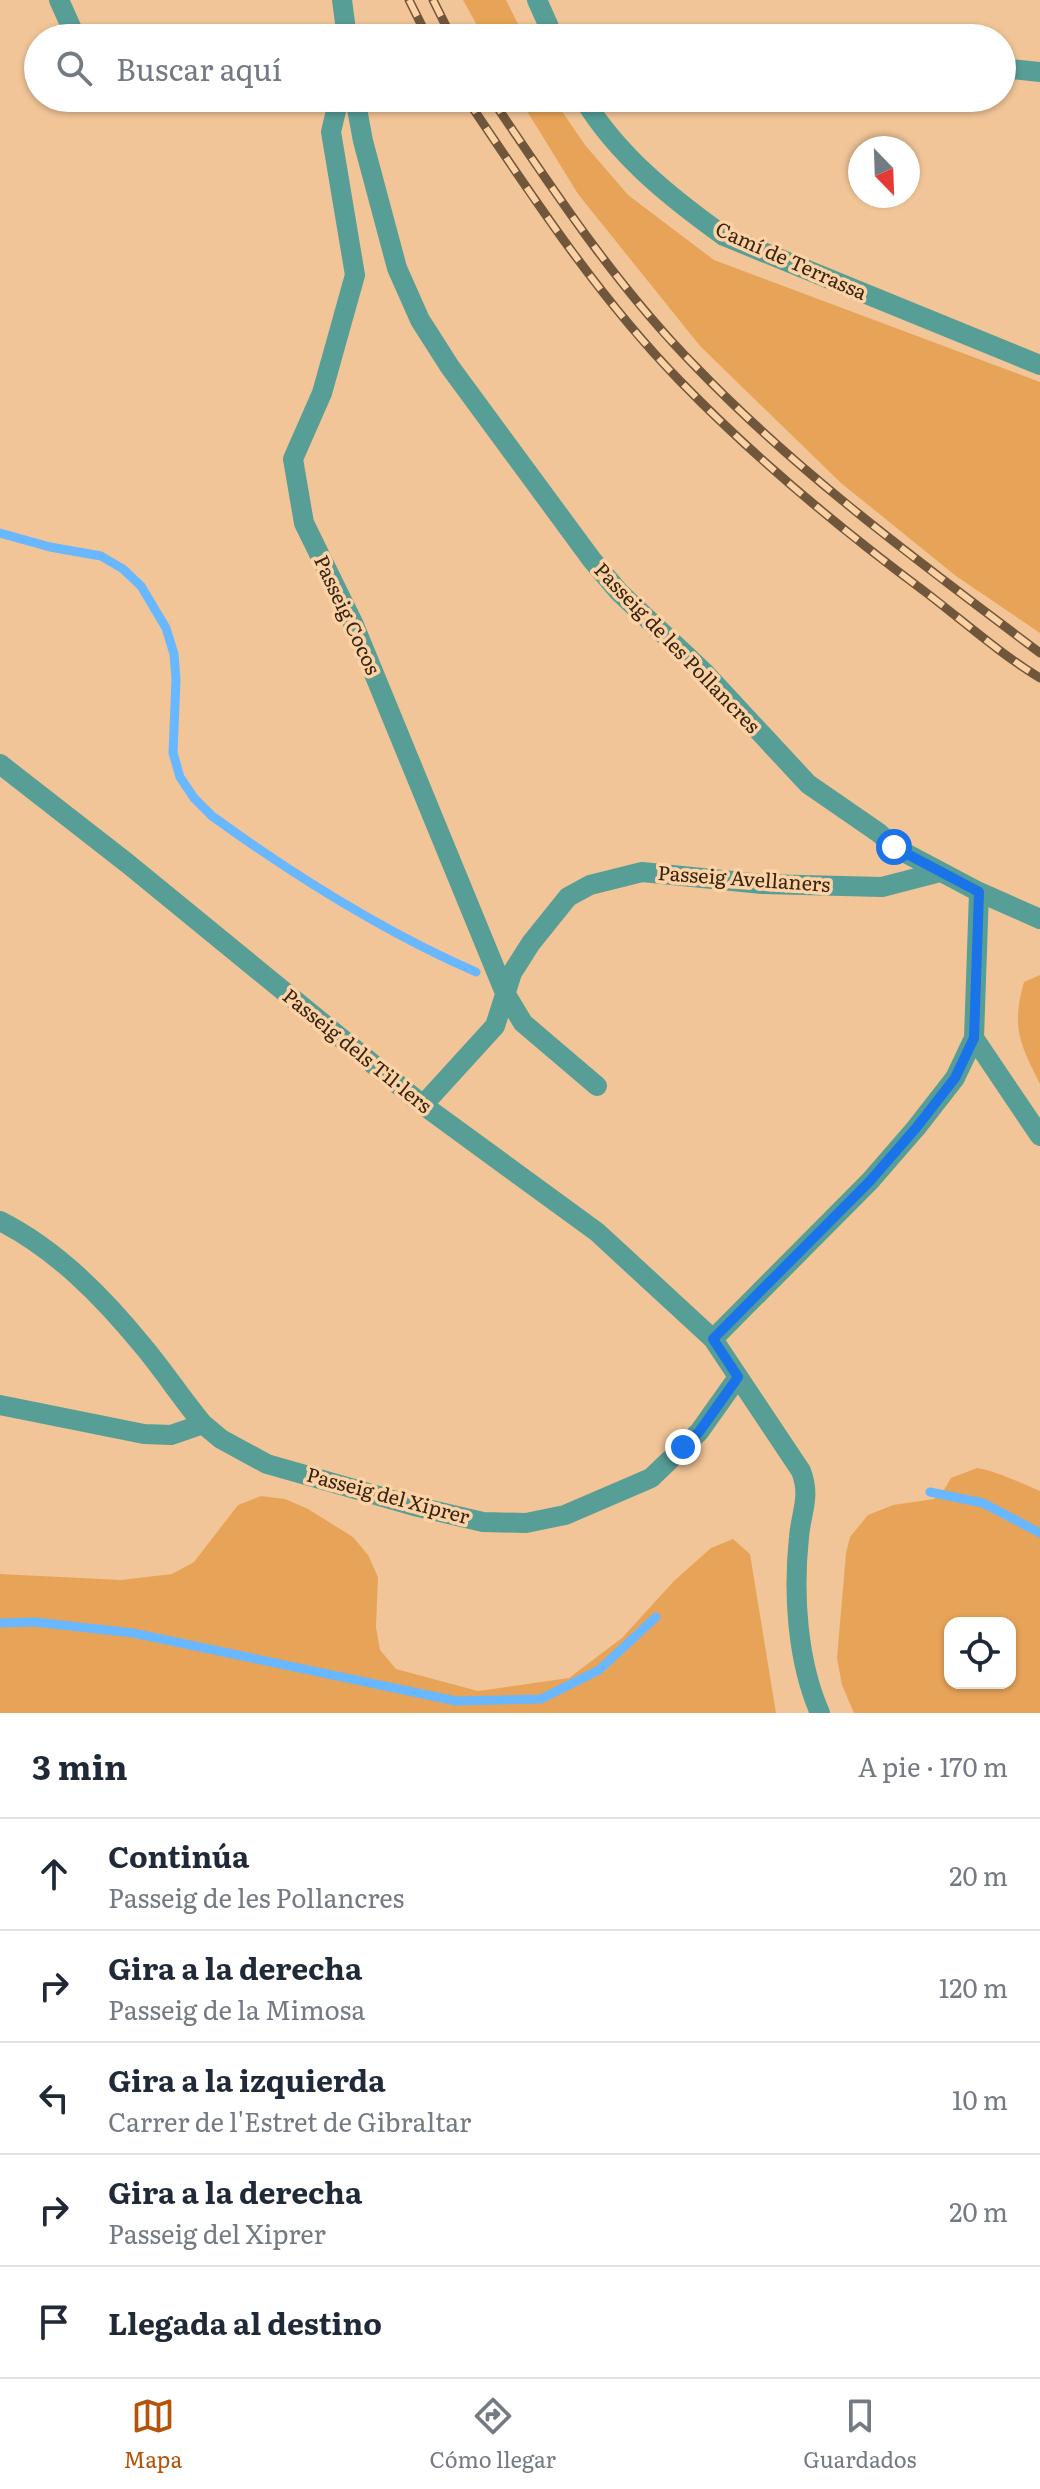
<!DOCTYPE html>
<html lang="es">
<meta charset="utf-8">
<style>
:root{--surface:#fff;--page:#f6f6f7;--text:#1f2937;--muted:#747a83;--line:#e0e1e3;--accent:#b45309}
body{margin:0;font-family:Literata,serif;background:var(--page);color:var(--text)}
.controls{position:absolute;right:24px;bottom:24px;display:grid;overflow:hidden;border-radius:16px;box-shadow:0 2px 6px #0004}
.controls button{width:72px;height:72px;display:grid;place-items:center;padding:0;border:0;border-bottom:2px solid var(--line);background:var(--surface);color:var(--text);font:40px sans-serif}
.compass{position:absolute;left:848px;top:136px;width:72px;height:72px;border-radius:50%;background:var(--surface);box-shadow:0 2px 6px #0004;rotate:157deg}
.stop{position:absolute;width:24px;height:24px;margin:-18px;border:6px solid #1a73e8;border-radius:50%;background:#fff}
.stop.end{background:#1a73e8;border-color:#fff;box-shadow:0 2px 8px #0008}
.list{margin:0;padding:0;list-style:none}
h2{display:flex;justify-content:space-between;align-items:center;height:104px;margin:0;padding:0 32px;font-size:34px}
h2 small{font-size:26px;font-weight:400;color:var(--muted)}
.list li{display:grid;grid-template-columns:52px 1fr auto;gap:24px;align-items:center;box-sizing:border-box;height:112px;padding:0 32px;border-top:2px solid var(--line)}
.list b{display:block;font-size:30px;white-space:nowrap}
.list p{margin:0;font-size:26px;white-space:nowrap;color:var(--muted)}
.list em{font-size:26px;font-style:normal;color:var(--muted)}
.icon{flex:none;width:44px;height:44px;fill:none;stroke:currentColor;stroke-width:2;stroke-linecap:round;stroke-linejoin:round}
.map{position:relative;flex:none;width:1040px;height:1713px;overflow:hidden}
.search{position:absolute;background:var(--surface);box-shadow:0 2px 6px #0004;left:24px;right:24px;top:24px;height:88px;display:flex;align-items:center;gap:20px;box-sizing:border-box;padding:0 28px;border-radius:44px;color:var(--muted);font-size:30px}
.sheet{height:664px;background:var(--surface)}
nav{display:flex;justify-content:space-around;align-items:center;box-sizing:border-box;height:112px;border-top:2px solid var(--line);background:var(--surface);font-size:22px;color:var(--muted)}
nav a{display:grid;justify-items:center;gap:4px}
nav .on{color:var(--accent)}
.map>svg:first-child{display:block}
</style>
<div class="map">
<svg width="1040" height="1713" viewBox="0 0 1040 1713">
<rect width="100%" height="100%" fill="#f1c597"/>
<path fill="#e7a458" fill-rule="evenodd" d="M463 0H506L525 38H484Z
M519 98H553L585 145 628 195 714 260 1040 382V633L956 576 841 483 700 346 578 194Z
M1040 975V1084C1020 1043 1011 1028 1024 982Z
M977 1468C993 1470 1024 1484 1040 1491V1713H854L842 1685 837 1658 846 1553 850 1537 868 1515 893 1505 934 1499 944 1490 951 1478ZM950 1623H1010V1683H950Z
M261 1496 285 1499 308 1509 353 1537 368 1555 378 1577 376 1627 380 1650 396 1669 478 1691 569 1678 622 1638 674 1581 711 1548 733 1539 750 1554 776 1713H0V1574L121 1580 172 1574 194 1562 238 1505Z"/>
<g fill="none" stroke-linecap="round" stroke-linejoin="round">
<path stroke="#69b7fe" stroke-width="9" d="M0 533 50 547 101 556 123 569 141 586 166 628 174 654 176 680 173 753 180 777 194 798 212 816C295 876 382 931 476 972
M930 1492 983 1503 1040 1533
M0 1623 35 1622 133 1633 456 1701 541 1699 599 1670 656 1617"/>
<path stroke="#579e97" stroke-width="20" d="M59 0 76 38
M342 0 347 38
M537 0 554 38
M1002 68 1040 72
M339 98 331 132 355 275 322 393 293 459 304 523 354 625 505 993 523 1023 597 1086
M355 98 363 141 397 268 420 320 450 367 592 560 619 592 705 673 808 784 879 833 894 847 979 892 1040 919
M583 98C617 155 671 198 724 236L1040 365
M0 764 127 863 423 1105 597 1232 713 1339 801 1471C811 1497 801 1512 799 1537 793 1593 797 1661 820 1713
M974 1038 1040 1136
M423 1105 495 1026 512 973 531 943 568 897 590 885 642 872 762 884 882 887 940 872
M0 1221C57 1250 103 1297 143 1346 164 1371 182 1399 203 1424
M713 1339 870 1181 916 1128 955 1078 974 1038 979 892
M0 1405 144 1434 171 1435 203 1424 221 1439 267 1464 414 1506 483 1522 526 1523 565 1515 651 1478 699 1432 738 1377"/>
<defs>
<path id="rail" d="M409 0 428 38
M433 0 452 38
M466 98C532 196 598 297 681 382 756 459 838 527 924 591 962 620 999 653 1040 678
M491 98C554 191 617 287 696 367 800 475 921 563 1040 653"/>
</defs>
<use href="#rail" stroke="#70573c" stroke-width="9"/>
<use href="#rail" stroke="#fed2a4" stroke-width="6" stroke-dasharray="18" stroke-linecap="butt"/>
</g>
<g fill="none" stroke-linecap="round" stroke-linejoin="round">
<path stroke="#1a73e8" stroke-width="10" d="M683 1447 699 1432 738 1377 713 1339 870 1181 916 1128 955 1078 974 1038 979 892 894 847"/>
</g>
<g text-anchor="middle" stroke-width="7" stroke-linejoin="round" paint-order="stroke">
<g font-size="20" fill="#352513" stroke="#fed2a4">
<text transform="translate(791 261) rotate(24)" y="7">Camí de Terrassa</text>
<text transform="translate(347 615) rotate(65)" y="7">Passeig Cocos</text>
<text transform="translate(677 648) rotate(46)" y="7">Passeig de les Pollancres</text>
<text transform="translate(744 879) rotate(4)" y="7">Passeig Avellaners</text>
<text transform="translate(357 1051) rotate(39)" y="7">Passeig dels Til·lers</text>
<text transform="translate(388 1496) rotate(15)" y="7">Passeig del Xiprer</text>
</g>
</g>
</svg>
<div class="controls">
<button><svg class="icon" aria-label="locate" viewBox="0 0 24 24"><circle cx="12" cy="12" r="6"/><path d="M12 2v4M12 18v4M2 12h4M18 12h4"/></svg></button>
</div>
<svg class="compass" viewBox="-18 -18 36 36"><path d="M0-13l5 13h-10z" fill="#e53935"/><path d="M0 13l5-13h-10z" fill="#747a83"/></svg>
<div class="stop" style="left:894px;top:847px"></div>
<div class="stop end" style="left:683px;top:1447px"></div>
<div class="search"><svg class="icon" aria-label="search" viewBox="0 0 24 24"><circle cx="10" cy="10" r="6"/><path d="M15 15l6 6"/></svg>Buscar aquí</div>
</div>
<section class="sheet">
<h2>3 min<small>A pie · 170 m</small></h2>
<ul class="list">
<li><svg class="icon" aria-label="ahead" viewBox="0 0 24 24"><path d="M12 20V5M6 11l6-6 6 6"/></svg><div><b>Continúa</b><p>Passeig de les Pollancres</p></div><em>20 m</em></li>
<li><svg class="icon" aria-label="right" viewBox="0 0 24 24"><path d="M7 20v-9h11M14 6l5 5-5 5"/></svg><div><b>Gira a la derecha</b><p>Passeig de la Mimosa</p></div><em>120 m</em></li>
<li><svg class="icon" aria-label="left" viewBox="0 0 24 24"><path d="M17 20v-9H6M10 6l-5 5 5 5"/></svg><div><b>Gira a la izquierda</b><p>Carrer de l'Estret de Gibraltar</p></div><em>10 m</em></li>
<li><svg class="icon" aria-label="right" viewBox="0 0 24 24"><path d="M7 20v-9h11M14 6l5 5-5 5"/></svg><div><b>Gira a la derecha</b><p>Passeig del Xiprer</p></div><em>20 m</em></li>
<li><svg class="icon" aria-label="arrive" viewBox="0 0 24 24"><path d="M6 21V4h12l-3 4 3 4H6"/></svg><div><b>Llegada al destino</b></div></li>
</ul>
</section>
<nav>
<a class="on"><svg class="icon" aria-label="map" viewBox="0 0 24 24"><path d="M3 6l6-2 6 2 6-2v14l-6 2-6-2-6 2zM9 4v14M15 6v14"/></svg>Mapa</a>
<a><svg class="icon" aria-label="directions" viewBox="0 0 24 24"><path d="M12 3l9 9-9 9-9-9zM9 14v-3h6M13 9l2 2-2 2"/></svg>Cómo llegar</a>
<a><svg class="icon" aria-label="saved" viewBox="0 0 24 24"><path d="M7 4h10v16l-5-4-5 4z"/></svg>Guardados</a>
</nav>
